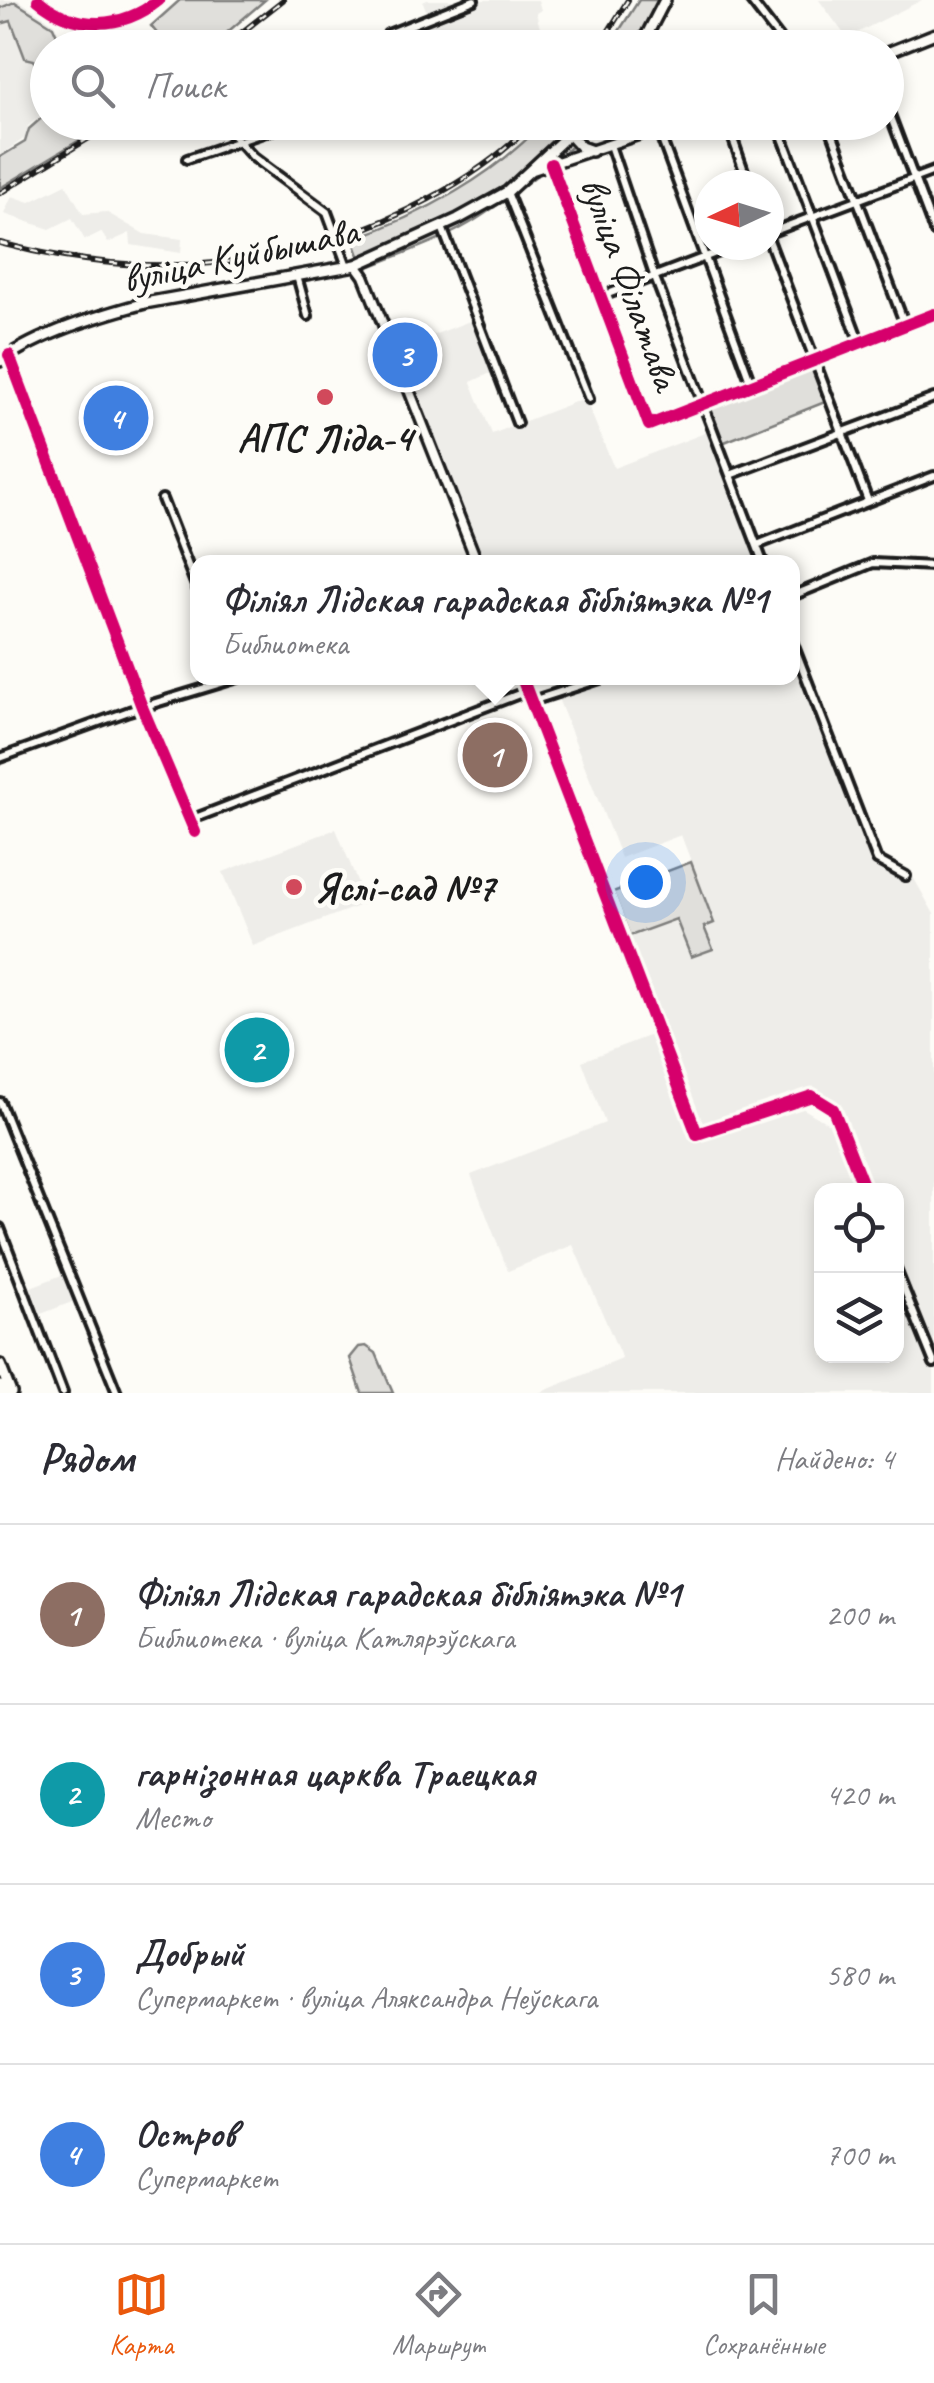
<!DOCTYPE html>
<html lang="ru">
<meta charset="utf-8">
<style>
:root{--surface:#fff;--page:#f7f7f7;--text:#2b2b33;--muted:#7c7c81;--line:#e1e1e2;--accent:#ea580c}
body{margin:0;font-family:Caveat,sans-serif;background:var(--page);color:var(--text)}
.controls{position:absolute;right:30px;bottom:30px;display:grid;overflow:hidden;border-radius:20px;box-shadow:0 5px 15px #0003}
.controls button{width:90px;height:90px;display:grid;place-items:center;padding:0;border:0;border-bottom:2px solid var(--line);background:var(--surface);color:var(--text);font:50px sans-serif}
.compass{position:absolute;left:694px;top:170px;width:90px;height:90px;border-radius:50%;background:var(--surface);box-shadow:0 5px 15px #0003;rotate:266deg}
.you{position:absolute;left:645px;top:882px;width:35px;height:35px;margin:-25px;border:8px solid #fff;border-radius:50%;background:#1a73e8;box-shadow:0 0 0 15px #1a73e833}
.badge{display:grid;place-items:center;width:65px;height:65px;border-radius:50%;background:var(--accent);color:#fff;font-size:32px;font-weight:700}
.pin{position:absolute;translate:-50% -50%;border:5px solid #fff;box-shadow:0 2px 10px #0006}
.popup{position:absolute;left:190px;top:555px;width:610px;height:130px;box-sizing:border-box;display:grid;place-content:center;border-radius:20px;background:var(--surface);filter:drop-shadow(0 2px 8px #0005);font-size:32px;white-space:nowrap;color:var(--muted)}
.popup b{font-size:38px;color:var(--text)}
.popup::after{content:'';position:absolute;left:50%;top:100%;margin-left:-20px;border:20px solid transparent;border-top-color:var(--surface)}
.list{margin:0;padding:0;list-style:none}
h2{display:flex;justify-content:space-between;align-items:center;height:130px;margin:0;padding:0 40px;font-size:42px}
h2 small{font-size:32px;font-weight:400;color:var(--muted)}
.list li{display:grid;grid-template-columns:65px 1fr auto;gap:30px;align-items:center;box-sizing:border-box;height:180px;padding:0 40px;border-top:2px solid var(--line)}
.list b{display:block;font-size:38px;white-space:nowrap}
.list p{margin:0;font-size:32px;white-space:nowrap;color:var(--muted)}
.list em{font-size:32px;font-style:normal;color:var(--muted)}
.icon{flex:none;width:55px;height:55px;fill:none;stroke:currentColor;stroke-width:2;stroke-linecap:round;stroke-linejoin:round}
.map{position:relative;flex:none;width:934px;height:1393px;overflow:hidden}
.search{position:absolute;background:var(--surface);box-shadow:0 5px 15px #0003;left:30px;right:30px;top:30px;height:110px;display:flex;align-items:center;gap:25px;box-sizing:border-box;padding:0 35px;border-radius:55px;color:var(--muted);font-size:38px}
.sheet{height:850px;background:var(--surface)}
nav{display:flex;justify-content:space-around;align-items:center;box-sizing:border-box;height:140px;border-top:2px solid var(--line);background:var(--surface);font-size:28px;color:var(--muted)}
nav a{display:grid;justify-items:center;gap:5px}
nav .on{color:var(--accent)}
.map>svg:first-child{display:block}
</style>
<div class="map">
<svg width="934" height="1393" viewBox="0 0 934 1393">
<rect width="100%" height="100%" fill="#fdfcf7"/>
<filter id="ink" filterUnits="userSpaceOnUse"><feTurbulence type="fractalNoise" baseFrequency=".01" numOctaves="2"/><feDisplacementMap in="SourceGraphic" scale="20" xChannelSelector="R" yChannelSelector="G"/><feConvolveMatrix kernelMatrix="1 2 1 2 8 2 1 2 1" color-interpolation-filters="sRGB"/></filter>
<g filter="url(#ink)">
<path fill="#eeede9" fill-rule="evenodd" d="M0 0H18L54 23 64 47 48 48 47 110 28 126 25 138 0 155Z
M427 0H538L541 10 536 13 540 28 531 31 535 45 512 47 509 42 490 47 483 29 434 47 427 37 409 43 401 23 427 13 423 2Z
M819 0H922L847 38Z
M66 184 83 214 106 212 144 234 182 239 181 253 131 245 130 233 108 243 101 232 85 240 72 218 50 229 4 214 12 196 30 202Z
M475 319 495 371 471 382 492 434 585 398 614 468 710 431 760 562H482L397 349Z
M793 629 881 859 912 875 934 914V1393H539L622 1359 573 1245 508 1271 471 1175 605 1123 582 1061 667 1029 630 936 676 918 704 927 714 922 681 835 621 858 550 678H792ZM814 1092 835 1102 862 1171 852 1174 834 1127 802 1108 727 1133 723 1122ZM822 1190H896V1356H822Z
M336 829 366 903 253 946 223 872Z
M67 1273 77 1300 41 1314 31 1287Z"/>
<path fill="#e0dfdb" stroke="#7e7e7c" stroke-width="2.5" d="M180 0H265L210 47H168L151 26Z
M639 0H671L645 47 608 48Z
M15 2 53 26 62 47 48 48V122L82 123 83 138 0 188V157L25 142 29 129 46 114 34 79 38 72 34 60 25 58 11 21 0 24V8Z
M543 123H593C573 151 496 208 465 226 434 244 397 255 364 269L353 239C422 215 492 177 543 123Z
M811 365 825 402 722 443 709 406Z
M691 862 714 923 704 927 713 949 691 957 676 919 630 936 613 892Z
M366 1346 376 1353 393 1393H362L350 1358 359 1347Z"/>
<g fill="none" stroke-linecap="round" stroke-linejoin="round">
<defs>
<path id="minor" d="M750 0 787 48
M380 48 385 46 388 34 474 0
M886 104 934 231
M221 122 253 157 327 212 347 266
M727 122 749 185
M777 122 860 343
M828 122 905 325
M658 129 751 383
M610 145 654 275 763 562
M187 159 295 122
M551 164 649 425 934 314
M507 192 589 399
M442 227 517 423
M769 233 934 171
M769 240 868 501
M297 276 308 316
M600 297 737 245
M9 355 142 707 195 832
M730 475 934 398
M162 499 198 591
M757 545 934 476
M792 596 873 563 934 566
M792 641 877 860 906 876
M532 701 603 678
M0 758 129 711 238 678
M190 820 527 691
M0 1102 117 1393
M697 1134 812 1096 833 1109 865 1190
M0 1228 63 1393
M896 1269 934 1363"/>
<path id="tertiary" d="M886 53 934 34
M533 170 677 122
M356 265 364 276 477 562
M522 678 697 1134"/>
<path id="secondary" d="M38 0C75 31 122 30 159 0
M640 48 665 0
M570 135 581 147 592 151
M0 361C41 333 97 316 145 303L356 265 458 219 507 192 582 122
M0 1365 11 1393
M0 1386 3 1393"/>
</defs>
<use href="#minor" stroke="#1c1c1c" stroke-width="14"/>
<use href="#tertiary" stroke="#1c1c1c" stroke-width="15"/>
<use href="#secondary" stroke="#1c1c1c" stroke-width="16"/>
<use href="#minor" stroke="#fdfcf7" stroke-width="6"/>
<use href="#tertiary" stroke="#fdfcf7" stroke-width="8"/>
<use href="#secondary" stroke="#fdfcf7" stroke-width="9"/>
<defs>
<path id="rail" d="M222 48 283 0
M598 48 628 0
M0 193 115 122
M0 243C146 282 295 271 429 199 466 179 504 154 533 122"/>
</defs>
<use href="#rail" stroke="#1c1c1c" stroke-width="6"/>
<use href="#rail" stroke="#fdfcf7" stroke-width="2.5" stroke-dasharray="8" stroke-linecap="butt"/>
<defs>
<path id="cycleway" d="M38 0C75 31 122 30 159 0
M551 164 649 425 934 314
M9 355 142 707 195 832
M522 678 697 1134 812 1096 833 1109 865 1190"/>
</defs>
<use href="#cycleway" stroke="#fdfcf7" stroke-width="19"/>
<use href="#cycleway" stroke="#d6006c" stroke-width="12"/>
</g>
</g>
<g fill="#d1495b" stroke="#fdfcf7" stroke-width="4">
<circle cx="325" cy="397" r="10"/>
<circle cx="294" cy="887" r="10"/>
</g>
<g text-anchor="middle" stroke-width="9" stroke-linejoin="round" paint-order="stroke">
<g font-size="40" fill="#1c1c1c" stroke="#fdfcf7">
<text transform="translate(240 254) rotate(-12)" y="14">вуліца Куйбышава</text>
<text transform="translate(631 283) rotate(70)" y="14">вуліца Філатава</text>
</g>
<g font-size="40" font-weight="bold" fill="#1c1c1c" stroke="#fdfcf7">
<text x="325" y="451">АПС Ліда-4</text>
<text x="314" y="901" text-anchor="start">Яслі-сад №7</text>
</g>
</g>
</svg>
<div class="controls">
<button><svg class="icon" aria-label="locate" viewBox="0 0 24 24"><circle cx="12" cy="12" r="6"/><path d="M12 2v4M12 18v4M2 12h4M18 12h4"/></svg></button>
<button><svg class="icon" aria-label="layers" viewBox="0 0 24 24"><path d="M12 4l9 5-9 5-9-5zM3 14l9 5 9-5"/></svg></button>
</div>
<svg class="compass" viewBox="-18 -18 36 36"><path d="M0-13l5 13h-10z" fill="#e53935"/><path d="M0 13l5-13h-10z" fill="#7c7c81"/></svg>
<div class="you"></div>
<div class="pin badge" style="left:495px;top:755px;background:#8d6e63">1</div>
<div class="popup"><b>Філіял Лідская гарадская бібліятэка №1</b>Библиотека</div>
<div class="pin badge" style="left:257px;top:1050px;background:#0f9aa8">2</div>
<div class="pin badge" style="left:405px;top:355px;background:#3f7fe0">3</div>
<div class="pin badge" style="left:116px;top:418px;background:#3f7fe0">4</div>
<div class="search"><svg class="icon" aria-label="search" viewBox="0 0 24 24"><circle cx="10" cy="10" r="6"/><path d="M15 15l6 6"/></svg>Поиск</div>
</div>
<section class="sheet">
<h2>Рядом<small>Найдено: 4</small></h2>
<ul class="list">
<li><span class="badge" style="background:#8d6e63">1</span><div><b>Філіял Лідская гарадская бібліятэка №1</b><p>Библиотека · вуліца Катлярэўскага</p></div><em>200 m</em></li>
<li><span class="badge" style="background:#0f9aa8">2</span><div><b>гарнізонная царква Траецкая</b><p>Место</p></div><em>420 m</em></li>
<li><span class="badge" style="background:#3f7fe0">3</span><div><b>Добрый</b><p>Супермаркет · вуліца Аляксандра Неўскага</p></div><em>580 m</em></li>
<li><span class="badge" style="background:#3f7fe0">4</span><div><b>Остров</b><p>Супермаркет</p></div><em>700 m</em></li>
</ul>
</section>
<nav>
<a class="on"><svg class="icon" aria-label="map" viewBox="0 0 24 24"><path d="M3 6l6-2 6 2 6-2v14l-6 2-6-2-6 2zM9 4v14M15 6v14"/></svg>Карта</a>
<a><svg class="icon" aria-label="directions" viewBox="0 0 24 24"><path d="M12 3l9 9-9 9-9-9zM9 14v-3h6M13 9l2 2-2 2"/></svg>Маршрут</a>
<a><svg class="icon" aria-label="saved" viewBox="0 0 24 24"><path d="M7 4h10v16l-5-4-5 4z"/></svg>Сохранённые</a>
</nav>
